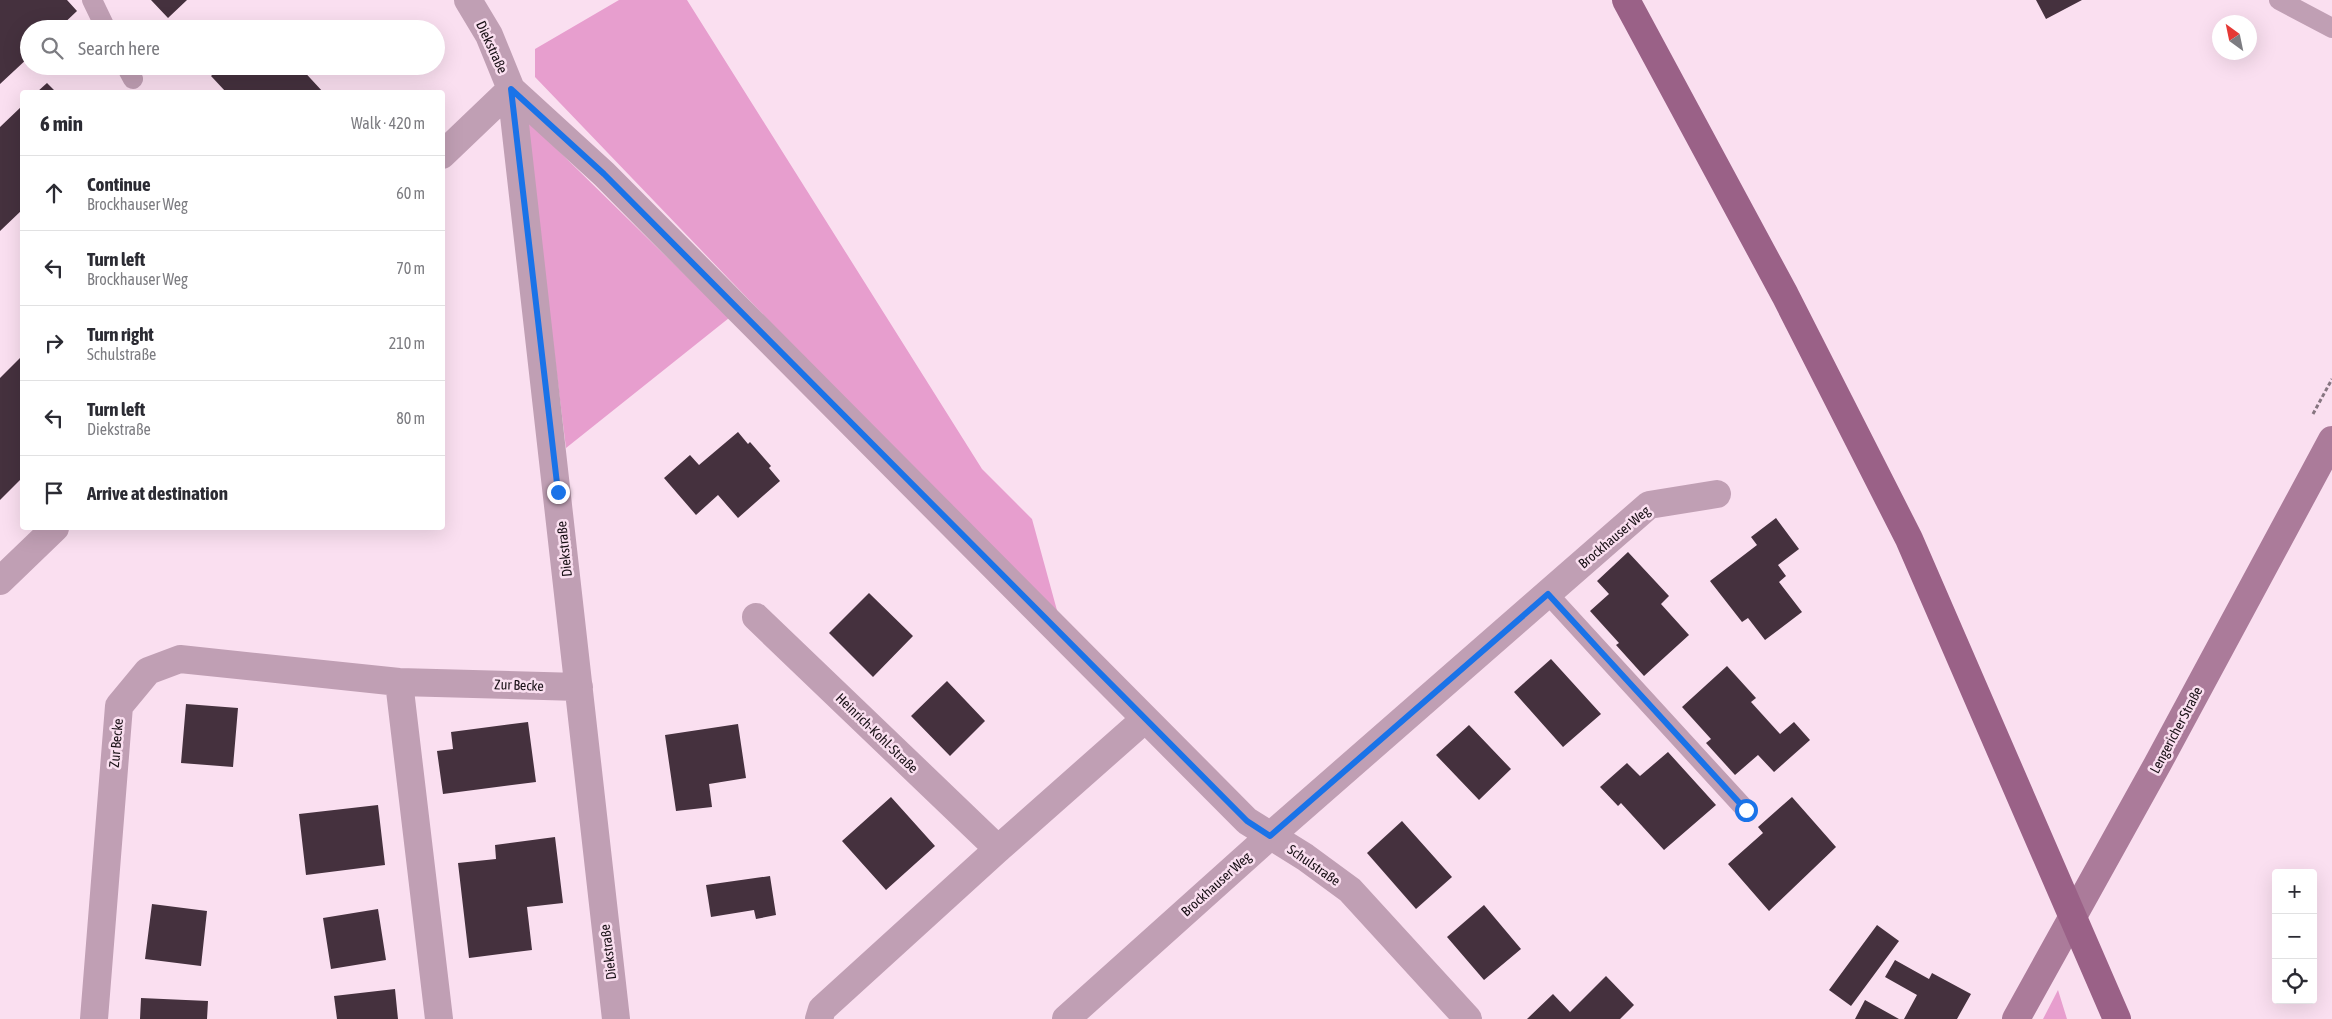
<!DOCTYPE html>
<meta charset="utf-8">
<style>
:root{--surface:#fff;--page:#f2f2f3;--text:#2b2b33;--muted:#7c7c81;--line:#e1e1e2}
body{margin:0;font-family:"Asap Condensed",sans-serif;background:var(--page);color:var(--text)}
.controls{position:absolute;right:15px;bottom:15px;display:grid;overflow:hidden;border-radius:5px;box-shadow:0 5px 20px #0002}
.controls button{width:45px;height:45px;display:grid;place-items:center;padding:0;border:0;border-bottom:1px solid var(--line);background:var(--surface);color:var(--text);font:25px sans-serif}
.compass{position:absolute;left:2212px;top:15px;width:45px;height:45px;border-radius:50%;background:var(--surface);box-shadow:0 5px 20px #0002;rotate:327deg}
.stop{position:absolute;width:15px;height:15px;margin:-11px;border:4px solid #1a73e8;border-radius:50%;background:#fff}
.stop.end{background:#1a73e8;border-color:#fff;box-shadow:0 1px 5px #0008}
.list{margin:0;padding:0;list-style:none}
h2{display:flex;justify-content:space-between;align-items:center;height:65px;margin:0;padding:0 20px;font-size:21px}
h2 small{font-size:16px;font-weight:400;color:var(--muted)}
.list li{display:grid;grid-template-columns:32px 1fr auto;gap:15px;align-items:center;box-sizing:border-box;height:75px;padding:0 20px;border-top:1px solid var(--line)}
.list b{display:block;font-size:19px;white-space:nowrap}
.list p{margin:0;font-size:16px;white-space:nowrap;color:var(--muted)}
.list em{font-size:16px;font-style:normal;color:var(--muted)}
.icon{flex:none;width:28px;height:28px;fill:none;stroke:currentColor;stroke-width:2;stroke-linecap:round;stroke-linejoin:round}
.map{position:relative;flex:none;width:2332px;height:1019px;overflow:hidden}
.search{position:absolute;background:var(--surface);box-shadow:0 5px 20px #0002;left:20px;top:20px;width:425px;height:55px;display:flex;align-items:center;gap:12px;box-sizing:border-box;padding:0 18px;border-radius:28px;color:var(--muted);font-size:19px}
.panel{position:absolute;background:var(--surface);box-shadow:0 5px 20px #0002;left:20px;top:90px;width:425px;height:440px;border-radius:5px}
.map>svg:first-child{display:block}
</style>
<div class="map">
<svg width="2332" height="1019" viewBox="0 0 2332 1019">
<rect width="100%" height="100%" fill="#fadff0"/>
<path fill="#e79ece" d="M619 0H687L982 469 1032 519 1061 625 535 77V49Z
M525 118 729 318 566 448Z
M2058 990 2067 1019H2043Z"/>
<path fill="#45313e" d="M0 0H67L77 11 58 29H29V57L0 84Z
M151 0H187L168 18Z
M2036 0H2082L2046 19Z
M221 66H299L323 92H226L211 76Z
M47 83 56 92H37Z
M22 106V210L0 231V127Z
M22 356V478L0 500V378Z
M738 432 748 444 750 442 771 466 769 468 780 481 738 518 718 495 696 515 664 478 690 455 699 465Z
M1776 518 1799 549 1778 565 1786 576 1779 582 1802 612 1765 640 1748 618 1742 622 1710 581 1757 545 1751 537Z
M1628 552 1669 596 1661 604 1689 635 1644 676 1616 645 1619 643 1590 611 1609 594 1597 581Z
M869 593 913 636 873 677 829 633Z
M1551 659 1601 714 1563 747 1514 692Z
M1727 666 1756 698 1751 702 1780 734 1794 722 1810 740 1774 772 1758 755 1735 775 1706 743 1711 739 1682 707Z
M947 681 985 721 950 756 911 716Z
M186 704 238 708 233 767 181 763Z
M528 722 536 782 443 794 437 751 453 749 451 732Z
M738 724 746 778 709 784 712 807 676 811 665 735Z
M1469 725 1511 769 1479 800 1436 755Z
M1668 752 1716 805 1664 850 1621 803 1618 806 1600 787 1627 763 1640 776Z
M891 797 935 846 886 890 842 841Z
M1792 797 1836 847 1769 911 1728 864 1763 833 1758 827Z
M378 805 385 865 306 875 299 814Z
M1402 821 1452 877 1416 909 1367 853Z
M555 837 563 903 527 907 532 950 469 958 458 863 496 859 495 845Z
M770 876 776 915 756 919 754 910 711 917 706 885Z
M152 904 207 911 201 966 145 959Z
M1484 905 1521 949 1484 980 1447 937Z
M378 909 386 960 331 969 323 918Z
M1877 925 1899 941 1851 1006 1829 990Z
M1895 960 1929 979 1932 973 1971 994 1957 1019H1904L1917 995 1885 977Z
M1606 976 1634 1005 1620 1019H1527L1553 994 1570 1012Z
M395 989 398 1019H337L334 996Z
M141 998 208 1001 207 1019H140Z
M1865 1000 1899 1019H1855Z"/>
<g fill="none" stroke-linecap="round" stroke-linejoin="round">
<path stroke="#867580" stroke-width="3" stroke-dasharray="4 2.5" stroke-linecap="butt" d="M2313 414 2332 379"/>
<path stroke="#c09fb4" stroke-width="20" d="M92 0 106 29
M2279 0 2332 28
M126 66 133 79
M1548 594 1746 810"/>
<path stroke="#c09fb4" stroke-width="28" d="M468 0 489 35 511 89 616 1019
M442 155 511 89 604 174 1247 821 1305 857 1350 890 1468 1019
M0 581 55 528
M756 617 998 849
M399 682 439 1019
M94 1019 119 706 148 671 180 659 399 682 579 687
M819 1019 822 1009 998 849 1145 719
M1066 1019 1270 836 1649 505 1717 494"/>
<path stroke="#ab7b9a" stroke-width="28" d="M2016 1019 2157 765 2332 440"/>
<path stroke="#9a6187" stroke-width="28" d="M1626 0 1785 295 1909 539 2117 1019"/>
</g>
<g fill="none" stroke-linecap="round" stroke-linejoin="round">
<path stroke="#1a73e8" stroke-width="6" d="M558 492 511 89 604 174 1247 821 1270 836 1548 594 1746 810"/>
</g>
<g text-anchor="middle" stroke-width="5" stroke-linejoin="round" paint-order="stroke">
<g font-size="14" fill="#181015" stroke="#fadff0">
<text transform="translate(492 47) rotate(65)" y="5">Diekstraße</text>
<text transform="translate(1614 537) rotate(-40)" y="5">Brockhauser Weg</text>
<text transform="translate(564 549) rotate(-96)" y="5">Diekstraße</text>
<text transform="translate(519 685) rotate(2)" y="5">Zur Becke</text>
<text transform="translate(2176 730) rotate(-62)" y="5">Lengericher Straße</text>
<text transform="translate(877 733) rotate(44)" y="5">Heinrich-Kohl-Straße</text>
<text transform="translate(116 743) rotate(-85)" y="5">Zur Becke</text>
<text transform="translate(1314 865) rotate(35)" y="5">Schulstraße</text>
<text transform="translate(1216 884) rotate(-42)" y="5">Brockhauser Weg</text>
<text transform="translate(608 952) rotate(-97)" y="5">Diekstraße</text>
</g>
</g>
</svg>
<div class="controls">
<button>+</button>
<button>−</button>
<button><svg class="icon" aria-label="locate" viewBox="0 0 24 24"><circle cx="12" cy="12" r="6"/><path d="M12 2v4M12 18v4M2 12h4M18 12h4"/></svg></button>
</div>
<svg class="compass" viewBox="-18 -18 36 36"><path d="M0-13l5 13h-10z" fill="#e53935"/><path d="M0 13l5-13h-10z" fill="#7c7c81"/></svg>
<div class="stop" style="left:1746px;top:810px"></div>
<div class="stop end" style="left:558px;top:492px"></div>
<div class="search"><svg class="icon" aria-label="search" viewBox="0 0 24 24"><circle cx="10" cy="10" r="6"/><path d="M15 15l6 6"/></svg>Search here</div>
<section class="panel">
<h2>6 min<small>Walk · 420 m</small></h2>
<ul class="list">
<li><svg class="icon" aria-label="ahead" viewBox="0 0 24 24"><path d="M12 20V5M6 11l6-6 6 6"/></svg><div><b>Continue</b><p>Brockhauser Weg</p></div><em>60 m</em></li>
<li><svg class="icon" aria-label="left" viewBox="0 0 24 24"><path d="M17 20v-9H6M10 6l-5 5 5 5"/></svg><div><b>Turn left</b><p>Brockhauser Weg</p></div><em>70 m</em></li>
<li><svg class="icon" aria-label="right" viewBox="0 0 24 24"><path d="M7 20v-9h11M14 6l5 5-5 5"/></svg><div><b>Turn right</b><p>Schulstraße</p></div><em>210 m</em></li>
<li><svg class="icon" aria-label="left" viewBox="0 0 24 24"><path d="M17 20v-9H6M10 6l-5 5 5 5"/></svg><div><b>Turn left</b><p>Diekstraße</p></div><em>80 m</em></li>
<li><svg class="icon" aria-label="arrive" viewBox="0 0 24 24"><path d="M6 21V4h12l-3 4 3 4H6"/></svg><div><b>Arrive at destination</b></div></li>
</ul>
</section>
</div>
